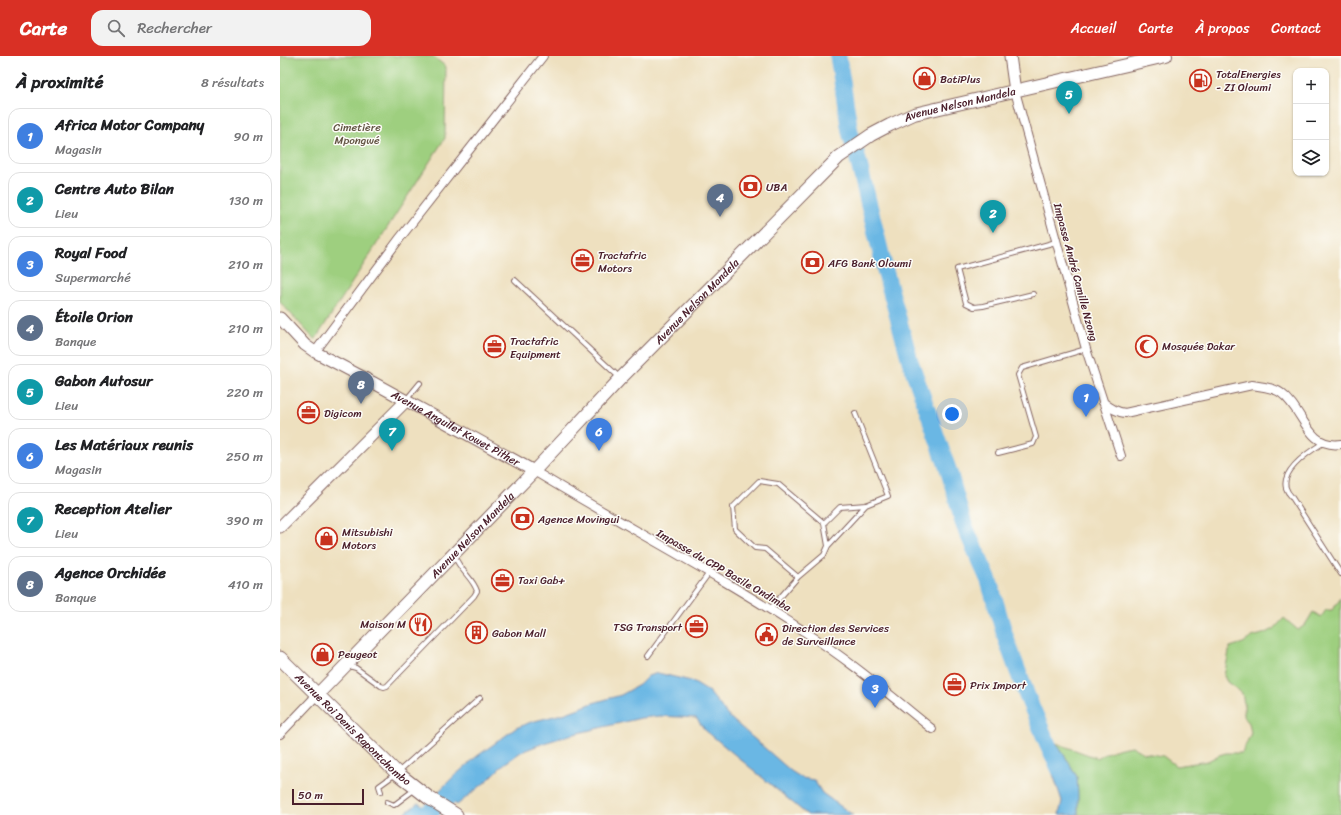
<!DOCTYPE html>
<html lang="fr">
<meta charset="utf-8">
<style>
:root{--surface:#fff;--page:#f2f2f2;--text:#202124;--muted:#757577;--line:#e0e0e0;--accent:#d93025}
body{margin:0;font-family:Sriracha,sans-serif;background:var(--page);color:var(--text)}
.controls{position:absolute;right:12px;top:12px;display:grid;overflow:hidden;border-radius:8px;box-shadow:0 1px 3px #0004}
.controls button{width:36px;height:36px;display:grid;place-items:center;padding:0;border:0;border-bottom:1px solid var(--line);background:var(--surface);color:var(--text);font:20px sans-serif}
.scale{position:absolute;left:12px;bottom:10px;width:72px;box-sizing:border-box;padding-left:4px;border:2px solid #4a1f2b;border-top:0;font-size:11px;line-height:14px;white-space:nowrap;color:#4a1f2b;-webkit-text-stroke:3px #fdfcf7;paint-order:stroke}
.you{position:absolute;left:672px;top:358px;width:14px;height:14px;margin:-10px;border:3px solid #fff;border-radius:50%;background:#1a73e8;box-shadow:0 0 0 6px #1a73e833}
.badge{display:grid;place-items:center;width:26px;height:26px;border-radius:50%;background:var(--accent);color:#fff;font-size:13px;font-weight:700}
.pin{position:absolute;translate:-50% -33px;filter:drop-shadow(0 1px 2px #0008)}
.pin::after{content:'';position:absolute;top:21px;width:14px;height:12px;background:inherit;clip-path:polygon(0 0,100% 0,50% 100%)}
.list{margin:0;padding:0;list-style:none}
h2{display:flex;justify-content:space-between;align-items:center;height:52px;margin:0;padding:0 16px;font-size:17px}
h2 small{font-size:13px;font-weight:400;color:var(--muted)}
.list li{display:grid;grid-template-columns:26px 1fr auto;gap:12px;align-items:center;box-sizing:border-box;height:56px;margin:0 8px 8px;padding:0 8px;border:1px solid var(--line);border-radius:12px}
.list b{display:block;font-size:15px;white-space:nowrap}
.list p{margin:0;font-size:13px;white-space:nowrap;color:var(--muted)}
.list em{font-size:13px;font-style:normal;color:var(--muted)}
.icon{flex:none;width:22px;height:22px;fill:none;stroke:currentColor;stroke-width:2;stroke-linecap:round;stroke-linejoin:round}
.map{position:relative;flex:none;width:1061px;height:759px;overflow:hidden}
header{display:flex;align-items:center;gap:24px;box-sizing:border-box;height:56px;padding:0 20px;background:var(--accent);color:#fff}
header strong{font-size:19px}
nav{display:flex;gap:22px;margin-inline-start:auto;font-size:14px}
.search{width:280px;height:36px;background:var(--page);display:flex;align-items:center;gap:10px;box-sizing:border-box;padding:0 14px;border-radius:12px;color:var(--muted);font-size:15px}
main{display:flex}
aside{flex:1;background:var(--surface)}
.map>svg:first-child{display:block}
</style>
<header>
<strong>Carte</strong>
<div class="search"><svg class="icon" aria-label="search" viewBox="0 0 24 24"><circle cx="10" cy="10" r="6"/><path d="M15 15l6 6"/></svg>Rechercher</div>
<nav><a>Accueil</a><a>Carte</a><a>À propos</a><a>Contact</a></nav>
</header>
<main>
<aside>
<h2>À proximité<small>8 résultats</small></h2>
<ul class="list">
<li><span class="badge" style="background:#3f7fe0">1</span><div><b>Africa Motor Company</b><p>Magasin</p></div><em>90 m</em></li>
<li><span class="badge" style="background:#0f9aa8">2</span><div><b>Centre Auto Bilan</b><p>Lieu</p></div><em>130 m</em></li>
<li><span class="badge" style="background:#3f7fe0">3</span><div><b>Royal Food</b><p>Supermarché</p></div><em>210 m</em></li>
<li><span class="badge" style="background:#5c6f8a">4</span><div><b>Étoile Orion</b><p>Banque</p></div><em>210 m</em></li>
<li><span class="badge" style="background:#0f9aa8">5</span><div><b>Gabon Autosur</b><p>Lieu</p></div><em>220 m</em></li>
<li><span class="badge" style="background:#3f7fe0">6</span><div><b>Les Matériaux reunis</b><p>Magasin</p></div><em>250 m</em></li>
<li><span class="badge" style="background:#0f9aa8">7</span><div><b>Reception Atelier</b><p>Lieu</p></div><em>390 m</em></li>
<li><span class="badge" style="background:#5c6f8a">8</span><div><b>Agence Orchidée</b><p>Banque</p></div><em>410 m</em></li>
</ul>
</aside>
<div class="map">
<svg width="1061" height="759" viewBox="0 0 1061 759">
<rect width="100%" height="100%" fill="#fdfcf7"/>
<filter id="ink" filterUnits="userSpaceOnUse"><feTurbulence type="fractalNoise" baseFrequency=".025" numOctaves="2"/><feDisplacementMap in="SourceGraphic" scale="8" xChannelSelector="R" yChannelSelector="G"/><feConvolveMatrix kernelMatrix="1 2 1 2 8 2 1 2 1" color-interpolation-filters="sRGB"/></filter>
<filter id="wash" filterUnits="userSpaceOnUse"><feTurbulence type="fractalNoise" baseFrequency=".012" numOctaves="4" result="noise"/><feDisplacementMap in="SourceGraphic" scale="16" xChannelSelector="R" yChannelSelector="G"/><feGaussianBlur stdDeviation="0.9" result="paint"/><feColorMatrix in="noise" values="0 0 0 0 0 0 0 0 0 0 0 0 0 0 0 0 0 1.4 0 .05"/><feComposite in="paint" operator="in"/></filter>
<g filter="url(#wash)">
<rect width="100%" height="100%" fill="#eee0bf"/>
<path fill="#9ecf7f" stroke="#747755" d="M0 0H153L166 11 165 82 35 284 0 246Z
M1061 542V759H798L797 721 788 705 776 687 817 702C829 695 839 692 852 690L864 697 883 700 896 710 928 705 939 699 946 697H962L971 677 969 667 964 661V648L962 637 947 626 944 620 950 591 963 587 972 581 986 577 994 573 1004 562 1018 574 1025 569 1033 556 1041 561 1046 554H1052Z"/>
<path fill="#6ab7e4" stroke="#5a6b88" d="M378 617 411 625 429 636 439 648 447 659 511 715 522 722 534 724 542 737 573 759H528L525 757 425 674 416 662 380 660 361 662 290 679 264 687 241 696 224 708 208 724 177 749 158 736 172 722 196 701 236 672 251 666 286 657 313 647 341 639 359 629 368 620Z
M776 687 788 705 797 721 798 738V759H779L782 745 772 715 765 700Z
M138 747 155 759H123Z"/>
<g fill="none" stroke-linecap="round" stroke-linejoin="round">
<path stroke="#6ab7e4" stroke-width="17" d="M558 0 570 76 578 104 606 218 630 305 669 416 684 469 709 525 726 583 747 640 772 698 780 714
M145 759 185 729"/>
</g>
</g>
<g filter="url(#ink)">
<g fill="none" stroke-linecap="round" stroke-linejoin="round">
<defs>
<path id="service" d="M235 224 339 321
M753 238 703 250 694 251 686 247 677 213 776 186
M126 344 140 327
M1043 387C1030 395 1001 414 1006 432 1007 435 1009 438 1011 440L1061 518
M718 397 753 388 756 381 738 319 742 312 806 293
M548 490 586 449
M518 521 485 493 475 492 455 473 453 451 479 425 498 428 544 467
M490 553 518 521 544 499 548 490 544 467 560 451 586 449 608 440 575 357
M368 600 429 517
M69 610 76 612 101 630 104 631 107 630 194 540 197 535C193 522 180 515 174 499
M101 736 99 730 117 717 200 642
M107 746 114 749 134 734"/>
<path id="minor" d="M735 35 806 293 841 400
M35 296 120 182 263 0
M823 346C830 352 836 356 845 357L972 329C982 331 993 331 1001 337 1024 353 1026 393 1061 388
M254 415C343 469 436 517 522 574 568 603 610 639 652 673
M0 678 37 639"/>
<g id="tertiary">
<path d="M730 0 735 35"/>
<path id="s1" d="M0 262 25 289 35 296 94 327 254 415"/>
<path d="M0 471 126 345"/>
</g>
<g id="secondary">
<path id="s2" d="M37 639 254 415 341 322 559 101 591 79 610 69 634 58 886 0"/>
</g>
<g id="primary">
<path id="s3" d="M0 602 117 717 149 742 176 759"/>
</g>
</defs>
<use href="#service" stroke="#83635f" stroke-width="6"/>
<use href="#minor" stroke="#83635f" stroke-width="10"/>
<use href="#tertiary" stroke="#83635f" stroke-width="13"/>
<use href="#secondary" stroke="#83635f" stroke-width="14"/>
<use href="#primary" stroke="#83635f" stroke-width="15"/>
<use href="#service" stroke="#fff" stroke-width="4"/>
<use href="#minor" stroke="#fff" stroke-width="8"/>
<use href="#tertiary" stroke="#fff" stroke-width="11"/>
<use href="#secondary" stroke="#fff" stroke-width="12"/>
<use href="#primary" stroke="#fff" stroke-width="13"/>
</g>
</g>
<defs>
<symbol id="shop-ring" viewBox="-11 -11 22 22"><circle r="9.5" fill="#fdfcf7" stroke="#c8321e" stroke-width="1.5"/><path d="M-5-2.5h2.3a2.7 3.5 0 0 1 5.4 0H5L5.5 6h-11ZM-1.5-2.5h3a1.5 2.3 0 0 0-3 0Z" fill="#c8321e"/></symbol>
<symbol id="fuel-ring" viewBox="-11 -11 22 22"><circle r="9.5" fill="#fdfcf7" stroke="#c8321e" stroke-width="1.5"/><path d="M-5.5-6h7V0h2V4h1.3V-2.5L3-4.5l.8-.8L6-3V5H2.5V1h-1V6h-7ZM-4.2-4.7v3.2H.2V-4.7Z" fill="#c8321e"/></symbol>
<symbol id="bank-ring" viewBox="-11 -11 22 22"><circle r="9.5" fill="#fdfcf7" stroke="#c8321e" stroke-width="1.5"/><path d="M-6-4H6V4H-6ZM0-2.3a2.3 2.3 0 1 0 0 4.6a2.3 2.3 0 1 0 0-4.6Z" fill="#c8321e"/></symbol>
<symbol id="office-ring" viewBox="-11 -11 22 22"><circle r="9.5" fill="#fdfcf7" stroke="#c8321e" stroke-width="1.5"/><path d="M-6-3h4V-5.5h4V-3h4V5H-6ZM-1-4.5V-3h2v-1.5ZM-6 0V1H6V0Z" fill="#c8321e"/></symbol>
<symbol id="mosque-ring" viewBox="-11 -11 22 22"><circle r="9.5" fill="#fdfcf7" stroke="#c8321e" stroke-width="1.5"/><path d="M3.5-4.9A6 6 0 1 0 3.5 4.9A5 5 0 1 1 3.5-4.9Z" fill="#c8321e"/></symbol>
<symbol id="restaurant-ring" viewBox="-11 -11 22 22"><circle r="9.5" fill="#fdfcf7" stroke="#c8321e" stroke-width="1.5"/><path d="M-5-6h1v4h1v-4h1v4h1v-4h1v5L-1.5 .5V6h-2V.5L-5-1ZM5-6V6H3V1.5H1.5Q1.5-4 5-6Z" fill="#c8321e"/></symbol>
<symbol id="building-ring" viewBox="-11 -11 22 22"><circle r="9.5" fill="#fdfcf7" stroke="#c8321e" stroke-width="1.5"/><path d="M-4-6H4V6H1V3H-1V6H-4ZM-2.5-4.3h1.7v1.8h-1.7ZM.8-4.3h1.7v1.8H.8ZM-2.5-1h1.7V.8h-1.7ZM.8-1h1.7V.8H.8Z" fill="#c8321e"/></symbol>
<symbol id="civic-ring" viewBox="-11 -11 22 22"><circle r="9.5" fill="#fdfcf7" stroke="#c8321e" stroke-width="1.5"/><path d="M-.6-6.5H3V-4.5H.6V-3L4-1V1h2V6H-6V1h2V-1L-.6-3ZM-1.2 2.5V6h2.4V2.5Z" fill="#c8321e"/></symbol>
</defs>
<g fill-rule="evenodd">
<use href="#shop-ring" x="632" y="10" width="25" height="25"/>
<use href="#fuel-ring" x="908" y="12" width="25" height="25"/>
<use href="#bank-ring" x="458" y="118" width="25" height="25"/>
<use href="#office-ring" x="290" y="192" width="25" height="25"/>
<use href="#bank-ring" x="520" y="194" width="25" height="25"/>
<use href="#mosque-ring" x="854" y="278" width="25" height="25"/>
<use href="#office-ring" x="202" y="278" width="25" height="25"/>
<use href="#office-ring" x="16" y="344" width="25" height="25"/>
<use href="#bank-ring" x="230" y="450" width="25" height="25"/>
<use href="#shop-ring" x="34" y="470" width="25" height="25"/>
<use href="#office-ring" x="210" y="512" width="25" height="25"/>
<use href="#restaurant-ring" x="128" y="556" width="25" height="25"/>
<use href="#office-ring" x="404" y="558" width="25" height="25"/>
<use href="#building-ring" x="184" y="564" width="25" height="25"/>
<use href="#civic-ring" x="474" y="566" width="25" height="25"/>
<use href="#shop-ring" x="30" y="586" width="25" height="25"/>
<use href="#office-ring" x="662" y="616" width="25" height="25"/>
</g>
<g text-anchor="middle" stroke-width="3" stroke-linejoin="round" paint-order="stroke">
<g font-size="11" fill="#4a1f2b" stroke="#fdfcf7" text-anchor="start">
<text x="936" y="22">TotalEnergies<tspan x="936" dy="13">- ZI Oloumi</tspan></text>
<text x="660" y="27">BatiPlus</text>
<text x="486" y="135">UBA</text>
<text x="318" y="203">Tractafric<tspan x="318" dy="13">Motors</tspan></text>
<text x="548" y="211">AFG Bank Oloumi</text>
<text x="230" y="289">Tractafric<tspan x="230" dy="13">Equipment</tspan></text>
<text x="882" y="294">Mosquée Dakar</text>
<text x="44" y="361">Digicom</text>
<text x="258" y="467">Agence Movingui</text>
<text x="62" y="480">Mitsubishi<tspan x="62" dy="13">Motors</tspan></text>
<text x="238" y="528">Taxi Gab+</text>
<text x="126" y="572" text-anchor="end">Maison M</text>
<text x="402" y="575" text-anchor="end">TSG Transport</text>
<text x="502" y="576">Direction des Services<tspan x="502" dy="13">de Surveillance</tspan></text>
<text x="212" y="581">Gabon Mall</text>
<text x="58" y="602">Peugeot</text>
<text x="690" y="633">Prix Import</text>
</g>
<g font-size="11" fill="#4a1f2b" stroke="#fdfcf7">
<text dy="4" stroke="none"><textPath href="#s2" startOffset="883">Avenue Nelson Mandela</textPath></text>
<text transform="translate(796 216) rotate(75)" y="4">Impasse André Camille Nzong</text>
<text dy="4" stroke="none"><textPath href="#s2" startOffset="547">Avenue Nelson Mandela</textPath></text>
<text dy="4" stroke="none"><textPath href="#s1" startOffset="209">Avenue Anguilet Kowet Pither</textPath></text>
<text dy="4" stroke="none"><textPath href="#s2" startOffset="223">Avenue Nelson Mandela</textPath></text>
<text transform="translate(444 514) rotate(30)" y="4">Impasse du CPP Basile Ondimba</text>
<text dy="4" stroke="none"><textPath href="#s3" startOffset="102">Avenue Roi Denis Rapontchombo</textPath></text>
</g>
<g font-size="11" fill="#635444" stroke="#fdfcf7">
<text x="77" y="75">Cimetière<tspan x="77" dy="13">Mpongwé</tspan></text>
</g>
</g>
</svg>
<div class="controls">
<button>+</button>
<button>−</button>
<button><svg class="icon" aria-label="layers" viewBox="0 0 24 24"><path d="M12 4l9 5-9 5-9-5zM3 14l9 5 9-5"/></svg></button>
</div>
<div class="scale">50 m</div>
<div class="you"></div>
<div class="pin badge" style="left:806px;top:361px;background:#3f7fe0">1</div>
<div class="pin badge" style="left:713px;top:177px;background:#0f9aa8">2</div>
<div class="pin badge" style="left:595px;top:652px;background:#3f7fe0">3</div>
<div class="pin badge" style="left:440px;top:161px;background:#5c6f8a">4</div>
<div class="pin badge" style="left:789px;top:58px;background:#0f9aa8">5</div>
<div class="pin badge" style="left:319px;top:395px;background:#3f7fe0">6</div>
<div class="pin badge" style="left:112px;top:395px;background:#0f9aa8">7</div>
<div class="pin badge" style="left:81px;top:348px;background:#5c6f8a">8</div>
</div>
</main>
